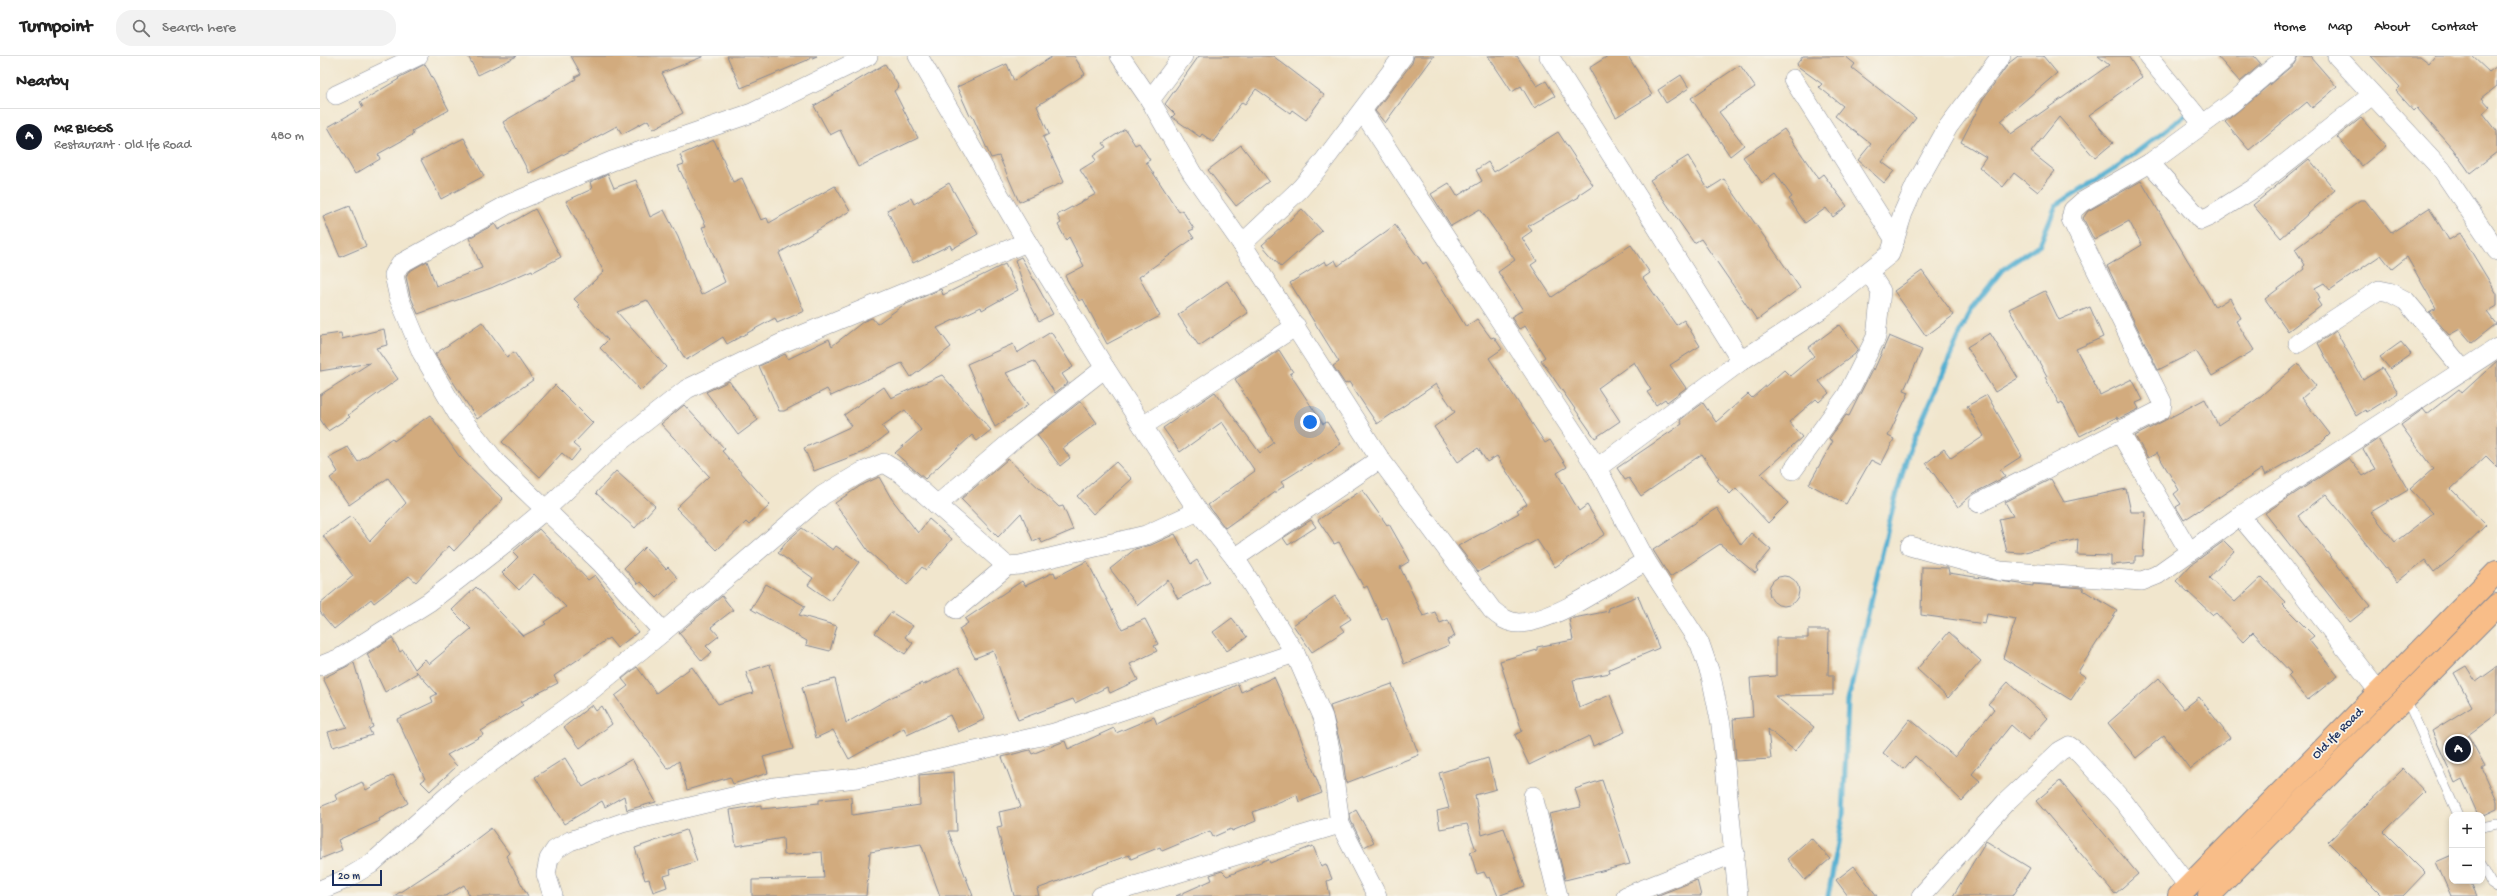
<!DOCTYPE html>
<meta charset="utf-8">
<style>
body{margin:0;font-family:"Gochi Hand",sans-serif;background:#f2f2f2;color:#222}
.controls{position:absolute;right:12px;bottom:12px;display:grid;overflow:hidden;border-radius:8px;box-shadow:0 2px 6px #0003}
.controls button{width:36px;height:36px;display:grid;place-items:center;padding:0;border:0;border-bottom:1px solid #e0e0e0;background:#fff;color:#222;font:20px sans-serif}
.scale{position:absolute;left:12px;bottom:10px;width:50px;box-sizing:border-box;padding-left:4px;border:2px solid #1b2f5e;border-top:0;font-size:11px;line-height:14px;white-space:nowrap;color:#1b2f5e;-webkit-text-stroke:3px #f7f3e8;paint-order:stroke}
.you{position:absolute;left:990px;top:366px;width:14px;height:14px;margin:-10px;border:3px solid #fff;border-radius:50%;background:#1a73e8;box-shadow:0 0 0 6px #1a73e833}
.badge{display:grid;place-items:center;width:26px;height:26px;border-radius:50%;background:#111827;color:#fff;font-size:13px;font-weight:700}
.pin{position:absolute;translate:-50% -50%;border:2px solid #fff;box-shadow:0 1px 4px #0006}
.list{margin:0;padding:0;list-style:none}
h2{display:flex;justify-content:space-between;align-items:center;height:52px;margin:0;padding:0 16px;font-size:17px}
h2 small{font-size:13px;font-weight:400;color:#767676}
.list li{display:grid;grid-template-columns:26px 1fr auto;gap:12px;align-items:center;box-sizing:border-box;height:56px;padding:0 16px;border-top:1px solid #e0e0e0}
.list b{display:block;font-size:15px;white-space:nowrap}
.list p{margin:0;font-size:13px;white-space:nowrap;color:#767676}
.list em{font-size:13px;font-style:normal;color:#767676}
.icon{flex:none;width:22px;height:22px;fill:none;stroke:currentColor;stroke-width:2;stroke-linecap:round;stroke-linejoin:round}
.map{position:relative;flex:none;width:2177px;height:840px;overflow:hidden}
header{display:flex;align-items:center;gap:24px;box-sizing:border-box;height:56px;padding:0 20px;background:#fff;border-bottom:1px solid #e0e0e0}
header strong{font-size:19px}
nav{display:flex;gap:22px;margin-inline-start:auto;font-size:14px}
.search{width:280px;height:36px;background:#f2f2f2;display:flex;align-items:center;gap:10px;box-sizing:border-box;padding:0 14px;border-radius:16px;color:#767676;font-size:15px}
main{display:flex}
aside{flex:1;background:#fff}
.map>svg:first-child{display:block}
</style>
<header>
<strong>Turnpoint</strong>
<div class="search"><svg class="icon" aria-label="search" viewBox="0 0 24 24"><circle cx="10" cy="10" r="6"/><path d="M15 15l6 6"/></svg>Search here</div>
<nav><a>Home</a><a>Map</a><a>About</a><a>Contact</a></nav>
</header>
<main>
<aside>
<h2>Nearby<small></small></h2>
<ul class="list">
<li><span class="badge">A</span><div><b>MR BIGGS</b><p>Restaurant · Old Ife Road</p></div><em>480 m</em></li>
</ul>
</aside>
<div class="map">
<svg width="2177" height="840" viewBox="0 0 2177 840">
<rect width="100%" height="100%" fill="#f7f3e8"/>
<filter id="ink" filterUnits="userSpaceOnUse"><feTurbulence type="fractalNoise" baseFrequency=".025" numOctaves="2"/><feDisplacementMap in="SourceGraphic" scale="8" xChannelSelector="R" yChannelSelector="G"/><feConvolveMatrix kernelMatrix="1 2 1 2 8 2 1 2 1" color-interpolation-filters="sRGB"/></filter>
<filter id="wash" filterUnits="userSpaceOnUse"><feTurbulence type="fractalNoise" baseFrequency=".012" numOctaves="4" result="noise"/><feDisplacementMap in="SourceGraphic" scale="16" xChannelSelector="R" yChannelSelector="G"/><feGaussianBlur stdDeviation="0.9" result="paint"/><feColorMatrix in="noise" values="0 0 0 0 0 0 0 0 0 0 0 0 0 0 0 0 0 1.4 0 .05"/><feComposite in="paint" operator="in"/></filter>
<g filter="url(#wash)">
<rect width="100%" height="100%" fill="#f1e6cd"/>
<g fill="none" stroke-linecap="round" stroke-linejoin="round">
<polyline stroke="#53afd1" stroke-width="5" points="1508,840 1523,761 1528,645 1572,455 1588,397 1650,255 1682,214 1720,188 1736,149 1801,108 1869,56"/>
</g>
<g id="blocks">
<g fill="#d2ab7e">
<polygon points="148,0 197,0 158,19"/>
<polygon points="251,0 382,0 382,1 342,17 363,57 333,73 328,64 302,78 297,70 209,117 183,66 256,23 255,21 261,18"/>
<polygon points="407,0 497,0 421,32"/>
<polygon points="733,0 754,0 765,18 717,50 729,78 723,81 744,126 699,146 679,100 671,102 652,59 650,60 637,31 687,8 694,25"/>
<polygon points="879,0 953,0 1004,39 986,64 972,54 970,57 936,33 925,48 922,46 893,86 882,78 880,81 852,61 855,58 845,48"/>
<polygon points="1094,0 1114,0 1065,67 1055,55 1092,7"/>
<polygon points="1168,0 1197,0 1217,30 1226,25 1235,40 1214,52 1201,30 1192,36"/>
<polygon points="1288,0 1308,0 1332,39 1296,61 1269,12"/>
<polygon points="1483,0 1525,0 1535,8 1532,12 1596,62 1562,106 1574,115 1564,127 1538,104 1551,88 1515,60 1523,50 1499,31 1502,28 1476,9"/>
<polygon points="1698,0 1723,0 1737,17 1681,65 1691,78 1789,9 1778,0 1808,0 1822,21 1769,59 1793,87 1775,102 1739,61 1711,96 1735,115 1718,136 1694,117 1683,131 1659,111 1666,101 1641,86 1663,43 1689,7"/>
<polygon points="1897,0 1934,0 1941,8 1920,26"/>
<polygon points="1978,0 1990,0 2017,31 1992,52 1987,46 1929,94 1905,66 1974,8"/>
<polygon points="2051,0 2100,0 2109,7 2115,0 2152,0 2169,16 2177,10 2177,30 2162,42 2170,51 2163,57 2177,75 2177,96 2150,117 2133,93 2097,52 2094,55 2076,35 2080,31"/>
<polygon points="105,8 129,54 92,75 94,78 58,98 60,103 35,118 8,71 43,51 40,46 79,23 78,22"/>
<polygon points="565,8 579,31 574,35 598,82 538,111 520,74 510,79 494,50"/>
<polygon points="1420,9 1435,31 1399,56 1424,89 1410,100 1371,42"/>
<polygon points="1361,19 1369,32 1346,47 1338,34"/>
<polygon points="2041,62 2066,90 2042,110 2017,81"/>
<polygon points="805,73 815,89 819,87 830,104 826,106 859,156 862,154 874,173 869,175 874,182 819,221 840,260 787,288 763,243 759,245 745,220 764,210 749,181 746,184 738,169 741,167 737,159 776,138 760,114 776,104 773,100 786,91 783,87"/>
<polygon points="1464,73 1498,122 1503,118 1527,150 1513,161 1506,152 1485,167 1469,143 1472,141 1455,117 1442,127 1423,101"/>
<polygon points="1238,76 1273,129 1258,139 1259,141 1208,170 1212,175 1202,182 1217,205 1211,209 1232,241 1311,189 1330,217 1323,222 1356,269 1364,264 1380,290 1350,309 1366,332 1347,346 1345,343 1336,349 1327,336 1331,334 1314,306 1278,332 1300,365 1275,382 1221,304 1225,301 1205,270 1199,273 1191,261 1203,254 1178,216 1195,204 1160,153 1131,170 1111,138 1129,127 1137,140 1162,125 1156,114 1168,106 1174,116"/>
<polygon points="144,82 164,120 121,143 101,104"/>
<polygon points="394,84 413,126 422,122 441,164 447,162 449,167 515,130 530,155 459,197 484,255 457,267 455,262 407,288 403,281 366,304 327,244 297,256 346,311 321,335 280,292 288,284 258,251 260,249 254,243 284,216 246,145 272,133 270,126 288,118 294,132 316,124 330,161 344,154 358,181 381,239 405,226 382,171 386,170 358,110 364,108 360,99"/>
<polygon points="921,89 949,125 916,150 888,114"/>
<polygon points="1368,100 1388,133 1404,123 1480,232 1437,264 1381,183 1374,187 1330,124"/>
<polygon points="1989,103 2015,134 1961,182 1933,149"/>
<polygon points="1821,125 1895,251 1910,242 1921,262 1916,265 1934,294 1892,320 1876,295 1838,314 1787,210 1822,189 1809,165 1774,184 1763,162 1768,155"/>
<polygon points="629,127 658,178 632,193 630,189 593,207 567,154 591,142 594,148"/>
<polygon points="2040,144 2045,144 2071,177 2109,152 2129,184 2140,177 2177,238 2177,250 2167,256 2176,268 2152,287 2140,273 2129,279 2109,256 2116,252 2087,201 2072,213 2061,199 2010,234 2004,227 1995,232 2000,242 1997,244 2001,250 1968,275 1945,243 1984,213 1983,211 1985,209 1975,193"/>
<polygon points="30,150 46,190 20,201 3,161"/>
<polygon points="215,153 241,201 213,216 212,214 171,232 98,258 90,239 86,221 88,216 107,205 116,230 162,212 149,182 175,168 178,174"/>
<polygon points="982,153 1002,175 961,211 942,189"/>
<polygon points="1075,169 1103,208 1106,206 1146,271 1157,263 1171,282 1174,281 1182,293 1169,302 1225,387 1230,384 1247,411 1237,417 1259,455 1267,449 1285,478 1235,511 1217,484 1158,516 1138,490 1199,457 1197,454 1207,448 1177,400 1167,406 1158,392 1138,406 1114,371 1135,356 1116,328 1057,368 1029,326 1025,328 1013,310 1019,306 970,227 1005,205 1007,209 1015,204 1018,210"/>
<polygon points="701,201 733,258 719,265 710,248 695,204"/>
<polygon points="685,208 698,234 662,254 661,251 617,272 631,291 591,321 582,307 511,340 507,333 464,355 459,355 439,310 465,298 468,303 509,283 512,290 544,265 552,262 557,268 582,250 621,233 623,239"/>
<polygon points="1602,215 1634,259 1606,280 1574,235"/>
<polygon points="907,225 928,257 879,290 858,259"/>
<polygon points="1725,235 1739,264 1770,251 1783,281 1756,293 1780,339 1812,323 1823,344 1816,347 1819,353 1798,363 1797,361 1760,380 1742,346 1739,348 1725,321 1727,320 1689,253"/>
<polygon points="162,266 187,301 194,296 213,324 157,363 115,298"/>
<polygon points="1519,269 1538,293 1535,298 1499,325 1509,337 1499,346 1496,343 1469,366 1482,381 1441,418 1468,447 1448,467 1416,432 1410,438 1397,424 1399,423 1382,398 1321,440 1309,422 1305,424 1297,412 1362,368 1360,364 1383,347 1396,366 1428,338 1432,342 1464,314 1470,320 1494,300 1488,292"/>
<polygon points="64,273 67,289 56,292 78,323 28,359 30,361 8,375 0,363 0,339 50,307 0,315 0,280 21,277 22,283"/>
<polygon points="2016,275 2043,324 2062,312 2078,337 2047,356 2045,354 2036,360 1998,287"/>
<polygon points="731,276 753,311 742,318 748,327 735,337 714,305 686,317 708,349 675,371 647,308 693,288 697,297"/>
<polygon points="1670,277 1698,322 1675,336 1647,291"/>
<polygon points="1569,280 1602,294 1584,334 1589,336 1568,380 1574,383 1561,409 1551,404 1526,448 1489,428 1513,385 1509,383 1526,359 1529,360 1553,312 1554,314"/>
<polygon points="2081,286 2091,298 2070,313 2060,301"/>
<polygon points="959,294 973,316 970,318 1003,368 1007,366 1021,388 961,426 964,430 905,472 888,449 935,415 902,366 860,396 843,372 895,336 940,397 954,387 915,323"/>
<polygon points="2177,305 2177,411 2166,400 2131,433 2166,469 2132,502 2114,516 2105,504 2077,526 2006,438 1978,460 2050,550 2030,566 1945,457 2029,402 2043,420 2055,413 2043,393 2058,383 2088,434 2051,456 2075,486 2113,457 2090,433 2113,413 2081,369 2103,353 2107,358 2139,333 2142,337"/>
<polygon points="1978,308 1996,330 1982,342 2010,378 2002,386 1945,419 1942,413 1864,464 1856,451 1861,448 1854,438 1859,434 1837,397 1828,402 1815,380 1885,343 1898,369 1936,344"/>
<polygon points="622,319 671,374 657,385 652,379 605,423 575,397 601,374 585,354 562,370 568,378 543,396 494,415 484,392 532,370 524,359 564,331 571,342"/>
<polygon points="409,325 438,364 418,379 386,336"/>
<polygon points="235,329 273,367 253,388 260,394 251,405 242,397 220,421 182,386"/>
<polygon points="1667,339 1702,400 1680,414 1685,421 1654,437 1638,451 1606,407 1624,393 1631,402 1664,380 1647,350"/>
<polygon points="761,345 777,367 743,392 750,402 740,410 717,379"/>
<polygon points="364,349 405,393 402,395 450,449 429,469 426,466 397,494 356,452 389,420 341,368"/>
<polygon points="110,359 139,400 183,443 134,495 129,490 96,526 89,520 54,547 51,543 14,573 0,556 0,547 33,520 3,480 31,460 50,485 86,447 68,422 29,449 10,422 18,416 9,401 28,391 38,406 72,382 74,385"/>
<polygon points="688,403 739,451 743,450 753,474 722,487 720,482 713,485 701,457 678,481 641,443"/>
<polygon points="796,406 812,423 773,458 757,440"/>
<polygon points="296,415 335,450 315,472 276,437"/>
<polygon points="559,421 571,442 598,477 609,463 632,483 606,514 602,511 587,529 549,496 515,447 540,430"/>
<polygon points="1731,423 1744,446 1806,433 1811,456 1826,456 1823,500 1815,500 1815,507 1791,509 1791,500 1757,499 1758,483 1701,497 1687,496 1679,463 1693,460 1685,446"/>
<polygon points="1042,434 1067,469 1069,468 1090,505 1080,511 1103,560 1115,556 1120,567 1128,564 1135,580 1127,584 1129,589 1084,608 1067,561 1062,564 1047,530 1044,532 1019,486 1014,488 998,464"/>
<polygon points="1397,452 1421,489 1431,477 1451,494 1436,512 1438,515 1435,517 1400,488 1350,521 1333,494"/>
<polygon points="991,464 996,471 968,489 963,482"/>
<polygon points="482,472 513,494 516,490 539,506 511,545 488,529 493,522 458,497 468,484"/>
<polygon points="219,473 268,524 275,519 318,576 297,592 289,582 234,620 238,627 201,646 203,649 161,675 163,679 127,699 137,710 110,735 101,726 105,723 77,663 113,646 111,641 117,638 96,615 97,617 65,636 47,598 72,582 80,596 83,594 95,613 105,603 109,608 151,573 132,554 156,531 203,580 226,568 224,566 246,551 214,518 199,534 182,517 198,501 193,496"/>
<polygon points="855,478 871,508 877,504 890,526 858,543 848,524 818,549 790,513 815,493 831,489"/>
<polygon points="1904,485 1914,495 1889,522 1915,546 1942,521 1966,546 1963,549 1994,580 1989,584 2018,620 1988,644 1968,620 1971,617 1933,576 1923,586 1896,557 1893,559 1856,525 1872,508"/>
<polygon points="325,491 346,513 348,511 358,522 337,542 321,526 318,528 304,512"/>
<polygon points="767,505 802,573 825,563 838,588 834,590 837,595 810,608 818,624 790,637 787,631 755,647 753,643 698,664 673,595 655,602 639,573 648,567 645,563 702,525 705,530 734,516 736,521"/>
<polygon points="1602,511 1628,512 1629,517 1713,530 1713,528 1763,532 1763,534 1797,555 1758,616 1766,621 1751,644 1683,602 1696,563 1667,558 1665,568 1601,559"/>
<circle cx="1464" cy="535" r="15"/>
<polygon points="446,528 485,550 479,559 517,570 510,595 486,589 487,585 431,553"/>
<polygon points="402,540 413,554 391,571 399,580 386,590 392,596 382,605 359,577"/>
<polygon points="1015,540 1031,563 1020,570 1024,575 992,596 973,569"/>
<polygon points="1318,540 1339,592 1289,613 1290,617 1253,624 1259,652 1290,639 1305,676 1273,690 1269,680 1209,709 1195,679 1202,675 1180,605 1217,594 1217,591 1253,584 1249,563 1289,555 1288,552"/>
<polygon points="571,556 593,570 585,581 593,587 585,598 555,577"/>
<polygon points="912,562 927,581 907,595 893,576"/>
<polygon points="1488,574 1509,574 1508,619 1513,619 1513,639 1455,640 1494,671 1475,695 1448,673 1451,703 1416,705 1413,663 1433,661 1430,622 1456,620 1456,582 1488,582"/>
<polygon points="1629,576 1661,605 1628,642 1597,613"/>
<polygon points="34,607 53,671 49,673 52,679 13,691 8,676 27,671 3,622"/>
<polygon points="450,608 473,693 443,701 448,717 413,728 410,721 367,734 359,705 348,713 295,640 308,630 302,623 317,611 336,637 372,611 398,648 433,637 426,616"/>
<polygon points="2146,610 2156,626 2177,611 2177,658 2148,679 2165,710 2162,712 2177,745 2177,753 2162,760 2158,759 2142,723 2135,727 2112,675 2152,650 2134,617"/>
<polygon points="639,611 665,663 638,676 630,659 587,679 584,672 529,703 513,674 496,682 482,631 515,623 526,667 570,642 602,627 603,629"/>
<polygon points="954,621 978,675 1002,737 979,746 977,739 933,756 936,765 912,775 911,773 893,781 890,775 842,795 840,791 811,803 809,799 717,833 719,840 694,840 677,771 682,770 679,756 701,751 682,701 710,694 712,698 745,685 748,693 794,672 796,677 834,661 837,668 918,628 921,636"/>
<polygon points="1839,622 1864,653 1879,641 1910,682 1870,713 1844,679 1816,702 1788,667"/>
<polygon points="1688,626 1728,662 1708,684 1691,669 1652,718 1660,725 1642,745 1595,700 1584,713 1563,697 1590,663 1635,701 1674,653 1668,648"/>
<polygon points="1072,628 1099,699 1026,727 1022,694 1010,650"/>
<polygon points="272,649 276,655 282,650 292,668 260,692 244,671"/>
<polygon points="245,702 263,731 312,703 336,746 307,754 304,740 285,751 282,745 244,768 215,721"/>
<polygon points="1168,702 1176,733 1155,739 1162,779 1184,772 1205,830 1178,840 1170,821 1167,822 1164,816 1157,818 1150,796 1156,794 1147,768 1120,773 1117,755 1129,752 1119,717"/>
<polygon points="2083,713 2105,736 2064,776 2105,817 2083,840 2062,840 2008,786"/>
<polygon points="634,716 637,775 628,775 653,840 620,840 601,788 550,796 546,840 432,840 432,824 504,822 502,796 464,799 463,782 416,790 410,754 441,749 441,753 499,747 499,744 531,741 532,759 600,749 599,719"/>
<polygon points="73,719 88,747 59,763 60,765 18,784 22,794 0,803 0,751 17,744 15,739 42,726 46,734"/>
<polygon points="1282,724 1310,808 1245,824 1229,758 1261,751 1255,733"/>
<polygon points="1740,725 1818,818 1795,838 1716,745"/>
<polygon points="1036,754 1054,786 1044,791 1031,765 1030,758"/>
<polygon points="171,772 189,797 186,800 208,840 150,840 144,829 126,840 74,840 126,806"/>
<polygon points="366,774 377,805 350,814 351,818 344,820 347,831 333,836 329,823 325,824 315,792"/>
<polygon points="1491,782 1510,803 1485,824 1467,803"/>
<polygon points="1666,785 1710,812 1693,840 1633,840"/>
<polygon points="993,790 1001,810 1006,808 1012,823 1007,825 1010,840 856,840 892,824 890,819 902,815 907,820 948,803 950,807"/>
<polygon points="2132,799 2132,825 2150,825 2157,840 2131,840 2116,806"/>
<polygon points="1534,810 1557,840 1528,840 1516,824"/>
<polygon points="1377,824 1381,840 1336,840"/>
</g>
</g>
</g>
<g filter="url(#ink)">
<use href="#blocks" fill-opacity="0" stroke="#868a96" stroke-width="1"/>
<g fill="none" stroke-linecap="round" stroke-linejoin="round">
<defs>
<g id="service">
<polyline points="2086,642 2138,759"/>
<polyline points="2162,771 2177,768"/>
<polyline points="2162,810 2171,827 2177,831"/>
</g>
<g id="minor">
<polyline points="598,0 707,186 785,312 878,455 915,502 975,597 1003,661 1011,698 1020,768 1057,840"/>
<path d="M800 0 830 44 872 117 922 188 1060 403 1172 554C1180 561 1188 567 1199 567 1236 566 1293 524 1326 505"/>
<polyline points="1229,0 1421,305"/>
<polyline points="1828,0 1882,67"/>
<polyline points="2017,0 2122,114 2177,195"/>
<polyline points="1473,23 1575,184"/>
<polyline points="16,39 98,0"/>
<polyline points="830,44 863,0"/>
<polyline points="1043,56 1277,412 1326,505 1380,588 1391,620 1401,669 1418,840"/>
<polyline points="1830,107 1912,47 1967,0"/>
<polyline points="922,188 980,133 1000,110 1083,0"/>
<polyline points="1978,287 2059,234 2069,236 2086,245 2144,315"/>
<polyline points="823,370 976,270"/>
<polyline points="1799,375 1869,495"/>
<polyline points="1277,412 1421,305 1501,253 1570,198 1583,157 1595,130 1628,71 1681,0"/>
<polyline points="1473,414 1527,339 1556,281 1561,235 1549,216"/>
<polyline points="1659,447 1841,354 1842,346 1751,163 1753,154 1762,146 1830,107 1881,164 1890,160 1933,133 2052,39"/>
<polyline points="617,449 693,384 785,312"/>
<polyline points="1920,460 1956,503 2059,636"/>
<polyline points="1590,490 1680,515 1822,525 1837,519 1920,460 2177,292"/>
<polyline points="915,502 1060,403"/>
<polyline points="636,553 687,510 700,509 826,479 878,455"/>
<polyline points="343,576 281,507 177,407 137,357 102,297 79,242 74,219 80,208 187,149 292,105 432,57 548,0"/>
<polyline points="0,610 20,602 109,546 185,487 226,453 288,395 367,333 460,288 707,186"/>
<polyline points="1213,740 1238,840"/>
<polyline points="0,834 24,824 51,808 141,728 269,636 343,576 503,439 542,416 564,407 582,418 687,510"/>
<polyline points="233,840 226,818 229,803 235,794 250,785 302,767 454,731 537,722 734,677 975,597"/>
<polyline points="781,840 1020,768"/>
<polyline points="1306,840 1415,797"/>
<polyline points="1601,840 1685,747 1740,695 1749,690 1759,697 1803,745 1868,830"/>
</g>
<g id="primary">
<polyline points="1859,840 2177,516"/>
<polyline points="1889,840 2177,549"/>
</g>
</defs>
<use href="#service" stroke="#868a96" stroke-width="10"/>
<use href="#minor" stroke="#868a96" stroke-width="20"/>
<use href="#primary" stroke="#868a96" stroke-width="24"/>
<use href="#service" stroke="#fff" stroke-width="9"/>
<use href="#minor" stroke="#fff" stroke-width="19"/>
<use href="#primary" stroke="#f8bd88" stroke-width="22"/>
</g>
</g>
<g text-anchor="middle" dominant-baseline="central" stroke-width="3.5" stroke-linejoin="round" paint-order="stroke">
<g font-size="13" fill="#1b2f5e" stroke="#f7f3e8">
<text transform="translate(2018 678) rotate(-45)">Old Ife Road</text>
</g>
</g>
</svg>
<div class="controls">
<button>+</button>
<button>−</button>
</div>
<div class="scale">20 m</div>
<div class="you"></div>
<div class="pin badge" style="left:2138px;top:693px">A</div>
</div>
</main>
